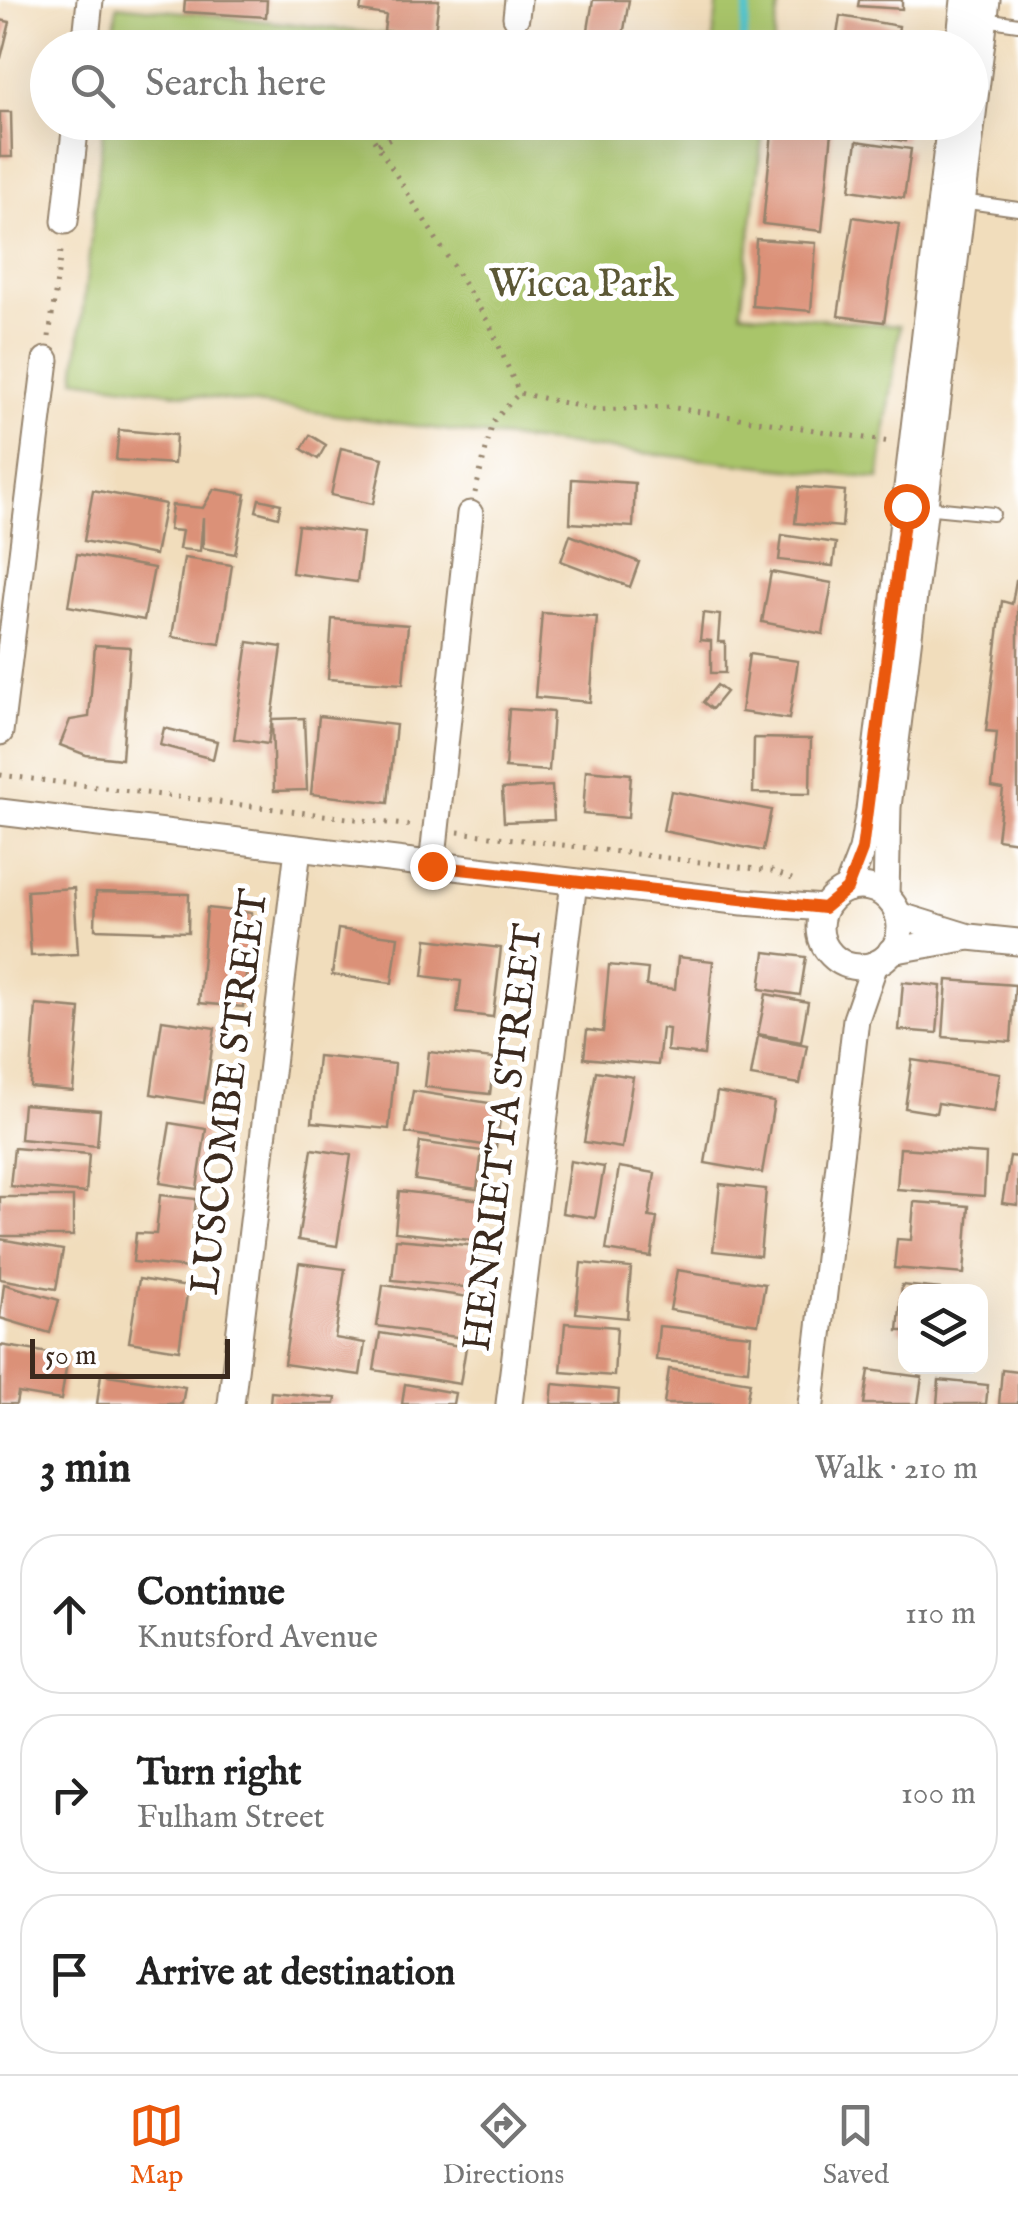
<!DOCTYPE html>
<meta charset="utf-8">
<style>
body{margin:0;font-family:"IM FELL English",serif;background:#f2f2f2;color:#222}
.controls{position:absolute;right:30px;bottom:30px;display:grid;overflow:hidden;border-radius:20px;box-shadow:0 10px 40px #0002}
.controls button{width:90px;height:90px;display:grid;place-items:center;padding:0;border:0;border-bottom:2px solid #e0e0e0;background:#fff;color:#222;font:50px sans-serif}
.scale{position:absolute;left:30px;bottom:25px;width:200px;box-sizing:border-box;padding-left:10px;border:5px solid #3b2a1e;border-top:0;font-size:28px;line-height:35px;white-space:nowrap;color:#3b2a1e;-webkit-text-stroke:8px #fff;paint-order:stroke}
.stop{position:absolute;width:30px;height:30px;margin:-22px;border:8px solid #ea580c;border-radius:50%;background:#fff}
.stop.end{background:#ea580c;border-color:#fff;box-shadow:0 2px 10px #0008}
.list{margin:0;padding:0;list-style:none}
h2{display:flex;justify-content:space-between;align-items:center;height:130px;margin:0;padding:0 40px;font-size:42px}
h2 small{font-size:32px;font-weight:400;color:#767676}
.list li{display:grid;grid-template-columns:65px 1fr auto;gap:30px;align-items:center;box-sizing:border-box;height:160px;margin:0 20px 20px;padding:0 20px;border:2px solid #e0e0e0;border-radius:40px}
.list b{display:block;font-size:38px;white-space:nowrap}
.list p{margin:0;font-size:32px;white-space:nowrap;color:#767676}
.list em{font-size:32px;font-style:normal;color:#767676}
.icon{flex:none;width:55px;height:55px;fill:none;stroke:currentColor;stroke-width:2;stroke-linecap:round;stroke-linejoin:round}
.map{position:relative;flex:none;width:1018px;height:1404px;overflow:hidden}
.search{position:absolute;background:#fff;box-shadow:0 10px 40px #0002;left:30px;right:30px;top:30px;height:110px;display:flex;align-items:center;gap:25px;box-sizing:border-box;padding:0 35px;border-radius:55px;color:#767676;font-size:38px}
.sheet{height:670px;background:#fff}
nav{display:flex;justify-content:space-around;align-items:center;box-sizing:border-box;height:140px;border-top:2px solid #e0e0e0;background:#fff;font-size:28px;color:#767676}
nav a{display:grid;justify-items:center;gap:5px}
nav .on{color:#ea580c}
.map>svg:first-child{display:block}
</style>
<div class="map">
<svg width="1018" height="1404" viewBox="0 0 1018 1404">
<rect width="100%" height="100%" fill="#fff"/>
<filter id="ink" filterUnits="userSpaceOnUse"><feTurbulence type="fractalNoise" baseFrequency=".01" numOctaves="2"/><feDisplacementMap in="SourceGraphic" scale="20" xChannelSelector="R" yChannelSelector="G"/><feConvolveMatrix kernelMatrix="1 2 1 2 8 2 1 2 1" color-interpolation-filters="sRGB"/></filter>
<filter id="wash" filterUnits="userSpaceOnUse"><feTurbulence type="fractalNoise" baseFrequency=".0048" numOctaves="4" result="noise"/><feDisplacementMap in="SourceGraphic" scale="40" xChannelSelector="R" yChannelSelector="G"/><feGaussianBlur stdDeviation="2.25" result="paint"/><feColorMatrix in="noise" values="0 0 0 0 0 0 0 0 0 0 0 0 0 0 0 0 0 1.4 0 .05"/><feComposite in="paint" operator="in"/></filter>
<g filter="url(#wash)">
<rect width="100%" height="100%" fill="#f1ddbc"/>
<g fill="#a9c56b" stroke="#727844" stroke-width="2.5">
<polygon points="718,0 780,0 773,47 712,47"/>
<polygon points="117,5 505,47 112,48"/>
<polygon points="104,123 764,123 741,312 900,326 879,479 489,436 75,379"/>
</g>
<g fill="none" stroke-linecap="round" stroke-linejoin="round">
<polyline stroke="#57c5cc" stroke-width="8" points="742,44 749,0"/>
</g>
<g id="blocks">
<g fill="#db9178">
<polygon points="185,0 267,0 266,17 184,12"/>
<polygon points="362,0 439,0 434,39 384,31 386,15 360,11"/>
<polygon points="593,0 629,0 621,48 585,48"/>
<polygon points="859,0 902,0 902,9 858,6"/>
<polygon points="840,16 899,26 896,48 835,48"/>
<polygon points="0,20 10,22 1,58 0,58"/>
<polygon points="0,112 11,112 12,157 0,157"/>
<polygon points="773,122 833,122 822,231 763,224"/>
<polygon points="864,122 907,122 905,141 862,135"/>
<polygon points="857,141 911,149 904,198 850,190"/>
<polygon points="853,217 899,224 884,322 838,316"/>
<polygon points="756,239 816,243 811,311 752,306"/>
<polygon points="119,430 176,435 174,464 116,460"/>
<polygon points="310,435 326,445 318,459 302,449"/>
<polygon points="341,448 383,458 373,504 331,495"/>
<polygon points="572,479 635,483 633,527 570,523"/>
<polygon points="799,487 845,491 842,527 795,523"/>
<polygon points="214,489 246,494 235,554 203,548 203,517 200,551 179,549 182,531 169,530 172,505 203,508"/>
<polygon points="93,490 165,504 155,555 84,541"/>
<polygon points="259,499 281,504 278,517 256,511"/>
<polygon points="298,525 363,533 357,582 292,573"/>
<polygon points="570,535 639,562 630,587 561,561"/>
<polygon points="782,535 836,543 833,566 779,560"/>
<polygon points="77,554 154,568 144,620 68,606"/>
<polygon points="184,558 232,565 220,644 172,637"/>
<polygon points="771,572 832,583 823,634 762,622"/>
<polygon points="1016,580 1018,580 1018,842 997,839 1003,789 992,787 997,732 986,731 1002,601 1012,604"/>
<polygon points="542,613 597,617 590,702 535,697"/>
<polygon points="703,613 720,615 718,642 725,642 725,673 711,673 711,641 700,640"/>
<polygon points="332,619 408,625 403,684 328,679"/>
<polygon points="248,642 282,647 272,719 304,718 307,790 274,791 272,719 268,744 234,739"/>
<polygon points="95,645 130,647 122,759 86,755 60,745 70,720 89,717"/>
<polygon points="749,654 798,661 789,719 741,712"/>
<polygon points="717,685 726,692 712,709 703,702"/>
<polygon points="509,709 553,712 549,771 505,768"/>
<polygon points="319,716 396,725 388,803 311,794"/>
<polygon points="164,728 217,741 213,759 160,745"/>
<polygon points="754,738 811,739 810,794 753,793"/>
<polygon points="586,770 631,774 628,818 583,814"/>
<polygon points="552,786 554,820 504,822 502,789"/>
<polygon points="671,791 771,810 763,851 663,831"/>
<polygon points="74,888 78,954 31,956 27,891"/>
<polygon points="96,892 189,894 188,932 95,929"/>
<polygon points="207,908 252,913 243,1007 199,1003"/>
<polygon points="338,929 398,937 392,983 332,975"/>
<polygon points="427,939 501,948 493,1017 457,1013 461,981 423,976"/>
<polygon points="765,952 806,957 800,995 760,989"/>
<polygon points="678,957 713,961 704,1055 667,1051 669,1029 662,1028 658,1065 584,1058 587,1030 603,1032 609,965 648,969 646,986 675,989"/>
<polygon points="947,980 1015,985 1011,1042 943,1037"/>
<polygon points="903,982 941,986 937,1033 899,1030"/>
<polygon points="766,994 808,1002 801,1042 758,1034"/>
<polygon points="36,1005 80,1009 73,1091 30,1087"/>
<polygon points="162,1020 215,1028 204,1103 151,1094"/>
<polygon points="758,1036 807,1045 800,1084 751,1076"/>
<polygon points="429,1052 494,1059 490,1094 425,1087"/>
<polygon points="318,1056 395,1064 389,1129 312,1122"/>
<polygon points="912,1060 1000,1073 994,1112 938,1103 936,1113 905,1108"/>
<polygon points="596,1071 633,1077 622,1148 584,1142"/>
<polygon points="413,1091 502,1105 496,1147 406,1133"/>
<polygon points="717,1092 774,1102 762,1173 705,1163"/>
<polygon points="23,1104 100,1110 97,1146 20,1139"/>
<polygon points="170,1123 206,1129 197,1189 160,1183"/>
<polygon points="420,1142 482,1151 477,1189 415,1180"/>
<polygon points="14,1148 89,1154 86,1193 10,1186"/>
<polygon points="900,1148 986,1154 984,1196 897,1189"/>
<polygon points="312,1149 351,1155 337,1246 298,1240"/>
<polygon points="1010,1156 1018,1157 1018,1205 1002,1203"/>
<polygon points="570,1161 604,1167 595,1218 562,1213"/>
<polygon points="619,1167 655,1173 649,1217 657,1218 651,1257 606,1250"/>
<polygon points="720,1184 766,1189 760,1256 713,1251"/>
<polygon points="399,1191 484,1200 480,1241 395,1232"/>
<polygon points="160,1195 196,1199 189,1268 133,1262 136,1233 156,1234"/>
<rect x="0" y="1197" width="73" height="39"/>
<polygon points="914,1202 969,1206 964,1274 894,1268 897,1239 911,1240"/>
<polygon points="0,1239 63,1250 56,1289 0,1279"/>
<polygon points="396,1239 478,1246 474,1288 392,1280"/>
<polygon points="299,1263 345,1269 335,1338 365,1343 360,1375 284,1364"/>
<polygon points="581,1263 631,1268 627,1318 576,1313"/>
<polygon points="677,1270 765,1284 758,1324 670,1310"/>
<polygon points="139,1279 188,1287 179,1350 129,1342"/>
<polygon points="4,1284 59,1300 50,1333 0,1318"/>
<polygon points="383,1285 469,1297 464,1338 377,1326"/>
<polygon points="902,1285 941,1289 906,1292 906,1331 898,1331"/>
<polygon points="565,1323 617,1327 614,1376 561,1372"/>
<polygon points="659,1326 751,1335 748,1370 656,1360"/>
<polygon points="380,1333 466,1347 460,1384 374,1370"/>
<polygon points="0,1345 68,1356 61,1400 18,1393 16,1404 0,1404"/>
<polygon points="669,1369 750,1382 746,1404 664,1404"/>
<polygon points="869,1370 922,1377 918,1404 864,1404"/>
<polygon points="1002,1370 1018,1372 1018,1404 999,1404"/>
<polygon points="101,1374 185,1387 182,1404 97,1404"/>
<polygon points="939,1380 988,1385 986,1404 937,1404"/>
<polygon points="405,1384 455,1393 453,1404 402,1404"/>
<polygon points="553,1384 619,1390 618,1404 551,1404"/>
<polygon points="271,1392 336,1398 335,1404 270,1404"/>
</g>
</g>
</g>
<g filter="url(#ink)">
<use href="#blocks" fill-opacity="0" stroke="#96846d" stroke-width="2.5"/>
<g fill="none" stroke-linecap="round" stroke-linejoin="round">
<defs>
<g id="service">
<polyline points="985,19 1018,24"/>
<polyline points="961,201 1018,209"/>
<polyline points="923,507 993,514"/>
</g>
<g id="minor">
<polyline points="516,17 518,0"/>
<polyline points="85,48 90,0"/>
<polyline points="959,48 964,0"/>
<polyline points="65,221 76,122"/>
<polyline points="0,732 46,360"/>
<polyline points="0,812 743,902 824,908"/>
<polyline points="432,866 470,514"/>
<circle cx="860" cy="927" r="40"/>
<polyline points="847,889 862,850 869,810 950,122"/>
<polyline points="886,896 888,807 987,0"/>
<polyline points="898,915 969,937 1018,942"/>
<polyline points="891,951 964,938"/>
<polyline points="231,1404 298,849"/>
<polyline points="509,1404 574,882"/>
<polyline points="811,1404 856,1019 875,964"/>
</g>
</defs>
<use href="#service" stroke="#96846d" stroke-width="16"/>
<use href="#minor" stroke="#96846d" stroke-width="29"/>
<g stroke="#96846d" stroke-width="5" stroke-dasharray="2.5 8" stroke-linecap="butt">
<polyline points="107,43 179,48"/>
<polyline points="498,48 503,36"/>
<polyline points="363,122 490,325 519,393 597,410 669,407 890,442"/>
<polyline points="378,144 424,122"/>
<polyline points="49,337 62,244"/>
<polyline points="475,493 493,422 519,393"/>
<polyline points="0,775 412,826"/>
<polyline points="458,832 772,871 792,879"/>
</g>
<use href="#service" stroke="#fff" stroke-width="12"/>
<use href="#minor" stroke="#fff" stroke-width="25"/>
</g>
</g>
<g fill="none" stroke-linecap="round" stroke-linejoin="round" filter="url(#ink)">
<polyline stroke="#ea580c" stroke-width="12" points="432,866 824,908 847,889 862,850 906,506"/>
</g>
<g text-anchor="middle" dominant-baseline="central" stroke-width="10" stroke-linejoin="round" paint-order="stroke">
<g font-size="40" fill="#5c5835" stroke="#fff">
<text x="581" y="285">Wicca Park</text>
</g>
<g font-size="40" fill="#3b2a1e" stroke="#fff">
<text transform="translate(231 1092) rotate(-83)">LUSCOMBE STREET</text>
<text transform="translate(504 1138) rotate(-83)">HENRIETTA STREET</text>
</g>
</g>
</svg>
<div class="controls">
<button><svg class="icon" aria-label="layers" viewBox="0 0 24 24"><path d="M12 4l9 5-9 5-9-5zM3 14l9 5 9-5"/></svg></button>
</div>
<div class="scale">50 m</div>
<div class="stop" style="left:906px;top:506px"></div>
<div class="stop end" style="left:432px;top:866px"></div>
<div class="search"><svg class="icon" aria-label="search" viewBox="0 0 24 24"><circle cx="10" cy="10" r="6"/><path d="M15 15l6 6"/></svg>Search here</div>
</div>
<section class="sheet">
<h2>3 min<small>Walk · 210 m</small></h2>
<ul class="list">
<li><svg class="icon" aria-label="ahead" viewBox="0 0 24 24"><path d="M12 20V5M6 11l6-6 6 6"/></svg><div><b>Continue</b><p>Knutsford Avenue</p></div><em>110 m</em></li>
<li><svg class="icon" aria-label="right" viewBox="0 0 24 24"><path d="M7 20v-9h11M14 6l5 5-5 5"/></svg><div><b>Turn right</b><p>Fulham Street</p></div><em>100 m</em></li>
<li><svg class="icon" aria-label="arrive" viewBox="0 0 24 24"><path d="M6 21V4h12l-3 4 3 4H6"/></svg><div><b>Arrive at destination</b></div></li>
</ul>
</section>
<nav>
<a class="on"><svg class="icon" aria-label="map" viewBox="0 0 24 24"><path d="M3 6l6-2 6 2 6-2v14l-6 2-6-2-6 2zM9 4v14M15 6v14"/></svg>Map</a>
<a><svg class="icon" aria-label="directions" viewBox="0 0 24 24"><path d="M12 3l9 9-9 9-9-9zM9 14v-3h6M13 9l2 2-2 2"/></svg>Directions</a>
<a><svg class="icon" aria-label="saved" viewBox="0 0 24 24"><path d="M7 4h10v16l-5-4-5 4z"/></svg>Saved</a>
</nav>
